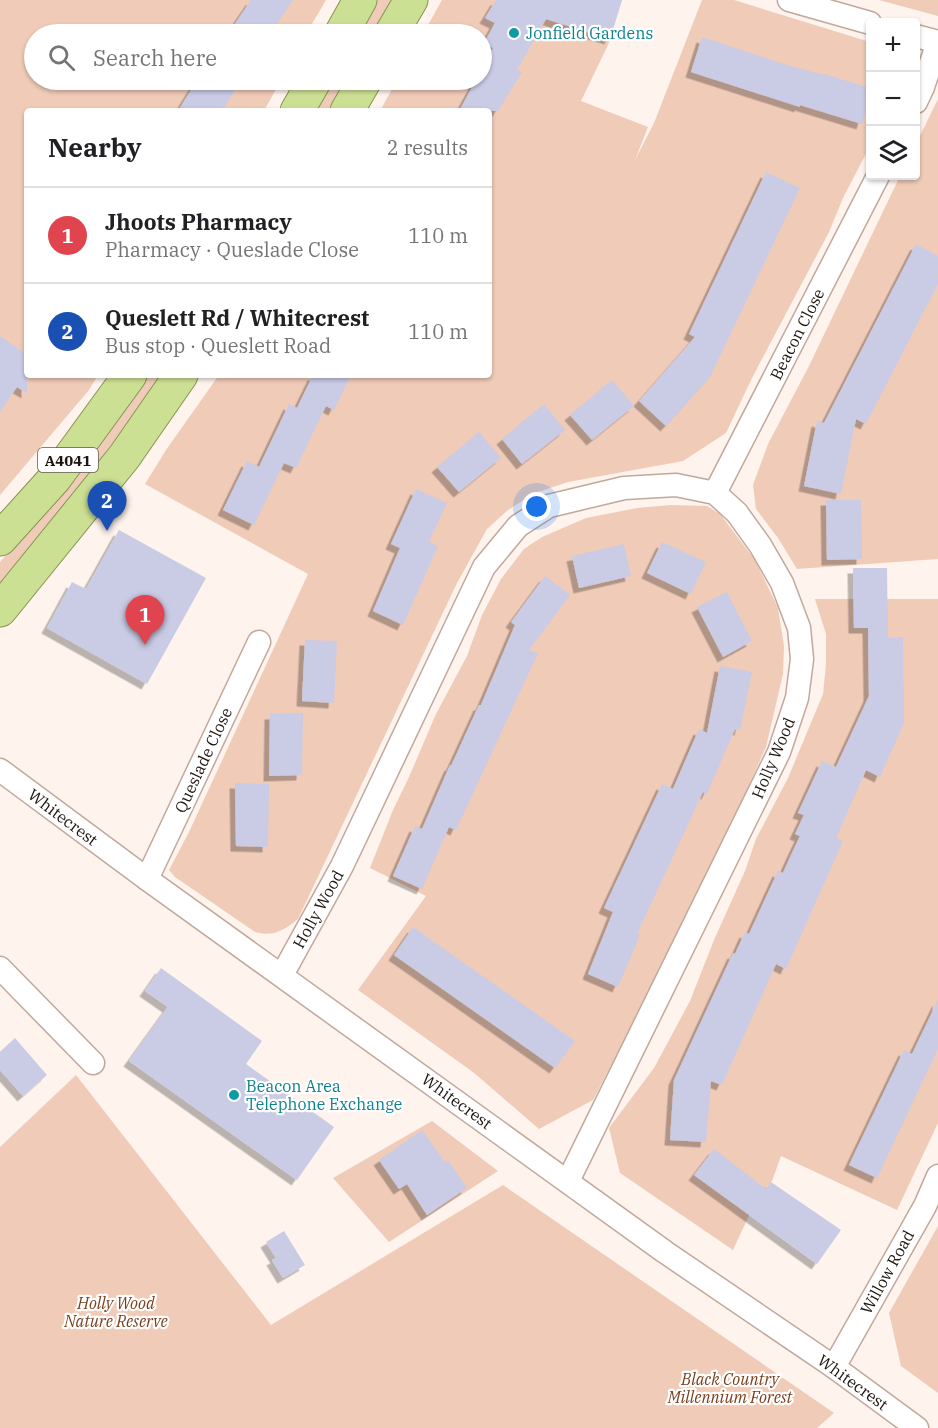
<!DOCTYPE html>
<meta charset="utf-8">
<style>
body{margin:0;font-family:"IBM Plex Serif",serif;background:#f2f2f2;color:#202124}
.controls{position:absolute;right:18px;top:18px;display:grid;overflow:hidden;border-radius:6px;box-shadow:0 2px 4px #0004}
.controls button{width:54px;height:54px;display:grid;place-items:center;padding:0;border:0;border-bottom:2px solid #e0e0e0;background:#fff;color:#202124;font:30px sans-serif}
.you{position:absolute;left:537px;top:507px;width:21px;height:21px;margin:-15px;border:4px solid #fff;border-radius:50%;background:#1a73e8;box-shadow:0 0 0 9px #1a73e833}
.badge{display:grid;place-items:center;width:39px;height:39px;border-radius:50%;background:#ae3d98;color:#fff;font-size:20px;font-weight:700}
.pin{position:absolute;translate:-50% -50px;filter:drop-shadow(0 2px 3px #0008)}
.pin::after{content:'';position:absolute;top:32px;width:21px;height:18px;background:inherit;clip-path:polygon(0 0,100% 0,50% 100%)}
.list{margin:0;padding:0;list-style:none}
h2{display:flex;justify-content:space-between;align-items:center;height:78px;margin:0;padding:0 24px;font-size:26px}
h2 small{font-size:20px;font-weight:400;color:#757577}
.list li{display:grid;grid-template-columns:39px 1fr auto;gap:18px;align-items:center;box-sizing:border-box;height:96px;padding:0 24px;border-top:2px solid #e0e0e0}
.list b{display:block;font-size:22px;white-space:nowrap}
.list p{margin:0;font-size:20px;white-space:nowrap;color:#757577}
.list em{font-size:20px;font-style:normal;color:#757577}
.icon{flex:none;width:33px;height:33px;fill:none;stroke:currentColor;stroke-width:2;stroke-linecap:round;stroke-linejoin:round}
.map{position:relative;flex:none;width:938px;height:1428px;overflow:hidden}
.search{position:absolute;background:#fff;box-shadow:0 2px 4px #0004;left:24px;top:24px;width:468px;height:66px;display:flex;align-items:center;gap:15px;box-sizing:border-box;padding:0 21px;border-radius:33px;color:#757577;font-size:22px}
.panel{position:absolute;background:#fff;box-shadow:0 2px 4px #0004;left:24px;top:108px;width:468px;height:270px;border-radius:6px}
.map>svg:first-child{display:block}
</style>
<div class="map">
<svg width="938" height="1428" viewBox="0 0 938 1428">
<defs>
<filter id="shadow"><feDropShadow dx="-5.5" dy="5.5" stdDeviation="0" flood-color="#0004"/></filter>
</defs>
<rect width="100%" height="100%" fill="#fef3ed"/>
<g fill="#f0cbb8">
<polygon points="0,0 326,0 306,34 34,34 34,80 281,80 264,111 27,111 27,375 98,375 89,390 0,495"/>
<polygon points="376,0 394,0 374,34 357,34"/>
<path d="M442 0H622L608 45 581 101 648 127 635 160 654 123 702 0H734L870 42V146L843 198 829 232 752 378 726 433 683 461 568 482 535 493 508 510 487 529 457 583 298 919C283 931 273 937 255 932L175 877 169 870 189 832 308 574 145 484 166 450 219 375H489V111H380L397 80H482V34H423Z"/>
<polygon points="879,0 938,0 938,16"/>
<polygon points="331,80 348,80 330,111 313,111"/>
<polygon points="938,99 938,559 797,569 778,538 756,509 753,485 768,444 809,366 900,176 916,176 916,144"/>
<path d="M148 375H163L61 513 0 587V562C54 504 102 440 148 375Z"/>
<polygon points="670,505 707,506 720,514 755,560 778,608 784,646 783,674 766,747 750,783 719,850 640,1010 593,1100 539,1129 473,1072 358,990 426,896 370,868 393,810 409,777 436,714 467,656 482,615 501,579 524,549 542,537 586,518 637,508"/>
<polygon points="815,599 938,599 938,1123 897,1210 781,1156 772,1181 752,1209 733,1250 620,1173 609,1128 654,1068 690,1001 714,940 745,871 756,839 788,778 823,694 826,664 826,634"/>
<polygon points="76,1075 271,1325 503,1185 834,1413 817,1428 0,1428 0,1147"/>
<polygon points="432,1121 498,1171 389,1242 333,1178"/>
<polygon points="938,1226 938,1393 901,1366 889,1313"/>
</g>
<g fill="#cacbe5" filter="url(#shadow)">
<polygon points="251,0 293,0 270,34 228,34"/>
<polygon points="496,0 622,0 610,39 546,19 517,70 522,72 498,111 459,111 476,80 482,80 482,70 493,48 484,43 495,23 485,18"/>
<polygon points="702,37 787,65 824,75 824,74 870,88 870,96 862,124 800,105 800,107 691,72"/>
<polygon points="197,80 241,80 222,111 178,111"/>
<polygon points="766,172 800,188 710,377 666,426 639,401 695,337 689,334"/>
<polygon points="916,244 938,256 938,284 866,424 856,419 841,494 804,486 817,421 824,423"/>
<polygon points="0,336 27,355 27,393 17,387 0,412"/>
<polygon points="313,375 351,375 334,410 326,406 296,468 284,463 254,525 223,510 247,461 259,467 289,404 297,408"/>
<polygon points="612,380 634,406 592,440 570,415"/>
<polygon points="544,404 565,430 522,464 502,439"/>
<polygon points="479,432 501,458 459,492 437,467"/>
<polygon points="416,489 447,503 429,542 438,546 403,625 373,611 400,548 391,544"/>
<polygon points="826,500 861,500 862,559 827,560"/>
<polygon points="119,530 206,578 147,684 47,628 72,582 86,589"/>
<polygon points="662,542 706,562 691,594 647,573"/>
<polygon points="624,544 631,576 579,588 572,556"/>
<polygon points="853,568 887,568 888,638 903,637 904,723 880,777 866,770 836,838 843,841 786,969 776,964 722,1085 711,1081 706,1142 670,1140 674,1080 733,953 735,954 745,932 749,934 778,871 783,873 791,855 800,836 795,834 804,815 798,813 822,761 836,767 869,696 868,628 854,628"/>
<polygon points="545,576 570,595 529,650 538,653 456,830 449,827 422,889 393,876 415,826 422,829 450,765 451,766 479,705 481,705 515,625 511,622"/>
<polygon points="727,592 752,641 723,657 697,607"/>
<polygon points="305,640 337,641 334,703 302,701"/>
<polygon points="720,666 752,672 740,730 735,729 707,794 703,792 637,934 640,935 618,987 588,974 613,912 604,908 662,784 673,789 699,729 707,733"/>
<polygon points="303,713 302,775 269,776 270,714"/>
<polygon points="235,783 269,784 268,847 236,846"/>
<polygon points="413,927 575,1041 555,1068 394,955"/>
<polygon points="161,968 262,1041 246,1064 334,1127 297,1180 129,1061 168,1007 145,991"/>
<polygon points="938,1000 938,1049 877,1178 849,1165 904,1050 912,1054"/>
<polygon points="15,1038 47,1075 23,1096 0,1070 0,1052"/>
<polygon points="422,1130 445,1162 448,1160 467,1188 427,1215 407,1184 399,1189 379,1160"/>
<polygon points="714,1149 766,1189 771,1182 841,1230 817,1264 694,1175"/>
<polygon points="284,1231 305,1265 283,1278 272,1260 276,1258 266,1242"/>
</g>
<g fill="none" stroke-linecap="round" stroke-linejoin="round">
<defs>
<g id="minor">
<polyline points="789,0 870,23"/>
<polyline points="916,36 938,42"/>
<polyline points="916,102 923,87 938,42"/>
<polyline points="715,493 878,176"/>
<polyline points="0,770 147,879 665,1252 834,1367 917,1428"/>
<polyline points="147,879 259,642"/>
<polyline points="0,968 93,1063"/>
<polyline points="282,975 342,866 484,567 518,526 549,506 624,488 676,485 715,493 737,513 760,545 782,583 799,628 802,659 797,698 779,752 568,1181"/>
<polyline points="834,1367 925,1206 938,1176"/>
</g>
<g id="trunk">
<polyline points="341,34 360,0"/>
<polyline points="391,34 411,0"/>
<polyline points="297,111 315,80"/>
<polyline points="347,111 365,80"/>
<polyline points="0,539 55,478 130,375"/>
<polyline points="0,610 124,457 181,375"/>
</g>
</defs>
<use href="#minor" stroke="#c2a89b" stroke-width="25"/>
<use href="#trunk" stroke="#869454" stroke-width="35"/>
<use href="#minor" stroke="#fff" stroke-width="22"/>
<use href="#trunk" stroke="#cce094" stroke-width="33"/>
</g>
<g fill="#0f9aa8" stroke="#fff" stroke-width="2">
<circle cx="514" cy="33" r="6"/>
<circle cx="234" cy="1095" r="6"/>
</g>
<g text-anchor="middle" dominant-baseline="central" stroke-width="4.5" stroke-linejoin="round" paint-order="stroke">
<rect fill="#fff" stroke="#615a57" stroke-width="1.5" x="38" y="448" width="60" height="24" rx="4.5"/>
<g font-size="15" font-weight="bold" fill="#1d140f">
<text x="68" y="460">A4041</text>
</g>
<g font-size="16" fill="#0d838f" stroke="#fff" text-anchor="start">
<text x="526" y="33">Jonfield Gardens</text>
<text x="246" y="1086">Beacon Area<tspan x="246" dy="18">Telephone Exchange</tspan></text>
</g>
<g font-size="16" fill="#1d140f" stroke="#fff">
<text transform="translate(797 334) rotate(-63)">Beacon Close</text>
<text transform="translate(773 758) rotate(-67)">Holly Wood</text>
<text transform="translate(203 760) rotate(-65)">Queslade Close</text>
<text transform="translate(63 817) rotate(37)">Whitecrest</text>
<text transform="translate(318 909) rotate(-61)">Holly Wood</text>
<text transform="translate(457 1101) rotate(36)">Whitecrest</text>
<text transform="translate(887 1272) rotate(-61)">Willow Road</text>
<text transform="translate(853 1382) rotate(36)">Whitecrest</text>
</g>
<g font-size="16" font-style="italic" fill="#773f1d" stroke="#fff">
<text x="116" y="1303">Holly Wood<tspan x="116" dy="18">Nature Reserve</tspan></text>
<text x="730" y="1379">Black Country<tspan x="730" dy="18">Millennium Forest</tspan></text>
</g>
</g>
</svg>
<div class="controls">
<button>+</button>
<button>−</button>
<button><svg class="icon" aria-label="layers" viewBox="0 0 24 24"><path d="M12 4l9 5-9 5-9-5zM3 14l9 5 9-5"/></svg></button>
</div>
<div class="you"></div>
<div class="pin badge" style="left:145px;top:645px;background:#e0444e">1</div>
<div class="pin badge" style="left:107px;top:531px;background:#1a4fb4">2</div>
<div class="search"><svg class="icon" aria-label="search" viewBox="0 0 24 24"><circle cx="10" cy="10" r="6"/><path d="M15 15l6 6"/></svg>Search here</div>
<section class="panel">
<h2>Nearby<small>2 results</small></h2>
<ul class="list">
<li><span class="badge" style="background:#e0444e">1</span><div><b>Jhoots Pharmacy</b><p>Pharmacy · Queslade Close</p></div><em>110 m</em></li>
<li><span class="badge" style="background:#1a4fb4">2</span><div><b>Queslett Rd / Whitecrest</b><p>Bus stop · Queslett Road</p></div><em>110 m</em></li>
</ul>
</section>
</div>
